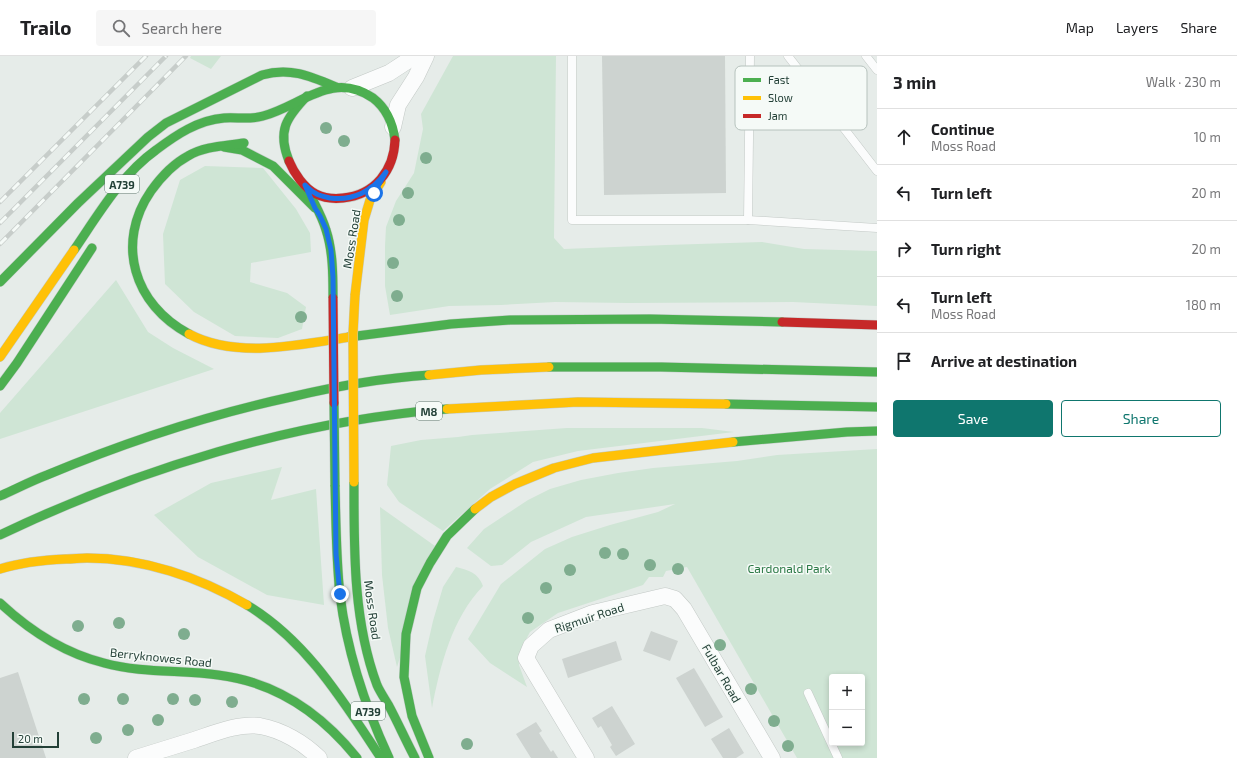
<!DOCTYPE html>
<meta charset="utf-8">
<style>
body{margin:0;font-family:"Exo 2",sans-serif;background:#f6f6f6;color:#202124}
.controls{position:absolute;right:12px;bottom:12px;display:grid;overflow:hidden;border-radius:4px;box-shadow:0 2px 6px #0003}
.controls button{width:36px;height:36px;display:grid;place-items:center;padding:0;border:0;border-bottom:1px solid #e0e0e0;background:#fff;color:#202124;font:20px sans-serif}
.scale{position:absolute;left:12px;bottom:10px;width:47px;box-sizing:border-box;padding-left:4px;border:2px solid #234037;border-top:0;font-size:11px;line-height:14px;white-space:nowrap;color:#234037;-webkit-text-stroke:3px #f5faf7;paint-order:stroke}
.stop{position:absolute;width:12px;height:12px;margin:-9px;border:3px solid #1a73e8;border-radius:50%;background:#fff}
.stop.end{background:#1a73e8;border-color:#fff;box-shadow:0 1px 4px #0008}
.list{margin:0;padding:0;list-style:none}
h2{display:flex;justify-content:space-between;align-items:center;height:52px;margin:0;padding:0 16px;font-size:17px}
h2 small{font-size:13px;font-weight:400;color:#757577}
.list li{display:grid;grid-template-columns:26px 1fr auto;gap:12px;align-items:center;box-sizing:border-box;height:56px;padding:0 16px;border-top:1px solid #e0e0e0}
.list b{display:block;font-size:15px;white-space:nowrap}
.list p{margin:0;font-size:13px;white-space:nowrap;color:#757577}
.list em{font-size:13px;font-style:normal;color:#757577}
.actions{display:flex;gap:8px;padding:12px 16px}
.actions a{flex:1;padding:9px 0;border:1px solid #0f766e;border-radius:4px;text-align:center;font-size:14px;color:#0f766e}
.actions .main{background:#0f766e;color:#fff}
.icon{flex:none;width:22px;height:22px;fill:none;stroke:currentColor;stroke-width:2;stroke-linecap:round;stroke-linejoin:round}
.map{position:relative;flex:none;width:877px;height:702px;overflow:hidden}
header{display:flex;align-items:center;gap:24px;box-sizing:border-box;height:56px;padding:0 20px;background:#fff;border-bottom:1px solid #e0e0e0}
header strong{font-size:19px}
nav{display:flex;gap:22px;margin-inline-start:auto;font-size:14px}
.search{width:280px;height:36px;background:#f6f6f6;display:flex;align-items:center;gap:10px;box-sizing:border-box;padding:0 14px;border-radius:4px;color:#757577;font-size:15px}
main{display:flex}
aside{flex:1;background:#fff}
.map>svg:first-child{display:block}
</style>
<header>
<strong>Trailo</strong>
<div class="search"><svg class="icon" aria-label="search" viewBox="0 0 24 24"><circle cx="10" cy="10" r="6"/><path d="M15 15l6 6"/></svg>Search here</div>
<nav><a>Map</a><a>Layers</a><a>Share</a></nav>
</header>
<main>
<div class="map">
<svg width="877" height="702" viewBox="0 0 877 702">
<rect width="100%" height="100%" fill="#e6ece9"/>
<g fill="#cfe5d5" fill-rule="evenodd">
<polygon points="191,0 221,0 211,13 190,2"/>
<polygon points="453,0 556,0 554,182 564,193 666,189 762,186 804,193 877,195 877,250 793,246 628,247 555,246 501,249 449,250 390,259 385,230 385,190 386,171 396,145 414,117 423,73 421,58"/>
<polygon points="205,110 263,112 296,153 310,177 311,196 251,207 250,226 287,237 306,251 302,273 278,282 235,280 194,256 165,228 163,178 180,124"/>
<polygon points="116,224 148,276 173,292 214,313 0,383 0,357"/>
<polygon points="567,372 702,372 734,376 578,395 533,406 490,433 443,475 399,446 387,429 391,390 421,384 458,381 472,379"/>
<path d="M877 393V702H797L687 511 666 515 663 521H649L643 529 558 557 530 576 521 593 519 609 527 631 490 607 468 583 501 528 545 493 572 481 610 469 658 456 675 448 586 461 531 486 502 509 491 510 467 492 484 473 528 444 550 433 581 424 618 417 653 412 737 405 777 399ZM832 621H862V687H832Z"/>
<polygon points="282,411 271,444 316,433 324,549 267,539 198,501 154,459 211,427"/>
<polygon points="380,451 435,490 397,611 388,572 382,519"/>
<path d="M456 511C469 514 478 517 483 530 452 562 440 610 432 652L425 600 433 565 443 531Z"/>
</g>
<g fill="#cdd3d0">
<polygon points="602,0 725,0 726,137 604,139"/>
<polygon points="651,575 678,585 670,605 643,595"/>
<polygon points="616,585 622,604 568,622 562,603"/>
<polygon points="694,612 723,661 705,671 676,622"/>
<polygon points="18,616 46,702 0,702 0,622"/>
<polygon points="612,650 635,688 616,700 610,691 612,689 601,670 598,672 592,662"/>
<polygon points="536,666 542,675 539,677 551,696 553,694 558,702 531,702 516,678"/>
<polygon points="729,672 744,697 736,702 723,702 711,683"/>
</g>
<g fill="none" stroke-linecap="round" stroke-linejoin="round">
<defs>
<g id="lane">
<polyline points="572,0 572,164 748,164 750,0"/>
<polyline points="788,0 877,115"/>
<polyline points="866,0 877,14"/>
<polyline points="748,164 877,172"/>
<polyline points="808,637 838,702"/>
</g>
<g id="street">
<polyline points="352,32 389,17 415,0"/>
<polyline points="393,71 398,49 416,21 426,0"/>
<path d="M136 702C155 696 175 690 194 684 215 677 239 667 260 670 282 674 304 687 319 702"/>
<polyline points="586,702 526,602 531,590 549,574 593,557 665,540 675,543 684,553 772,702"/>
</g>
<g id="fast">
<polyline points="224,91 242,94 273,110 315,152"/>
<path d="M289 105C277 75 286 62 307 40"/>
<path d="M308 134C314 147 322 160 326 174 333 195 333 220 333 242"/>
<path d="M74 194C98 159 121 119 156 94 176 79 198 64 224 62 237 61 250 64 263 60 301 50 332 14 373 42 386 52 393 68 395 84"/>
<path d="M0 226 78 147 148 81 166 67 262 19C290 11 310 20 336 31"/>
<path d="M189 278C134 249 115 187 151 135 161 121 173 108 188 100 205 90 225 90 244 87"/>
<polyline points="349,281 451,268 510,264 650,263 782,266"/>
<polyline points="549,311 661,311 877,316"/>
<polyline points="0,330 17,307 92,192"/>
<polyline points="726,348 877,351"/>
<polyline points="733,386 847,376 877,375"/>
<path d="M354 426C354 493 353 565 377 629 380 636 385 643 389 650 398 667 406 685 415 702"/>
<path d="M335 429C336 466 336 502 340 539 347 596 365 650 389 702"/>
<path d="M0 440C16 433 31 425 47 419 126 386 208 359 291 341 337 330 383 322 429 319"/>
<path d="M0 479C138 413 294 365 447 353"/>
<path d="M0 547C30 575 63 597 104 607 141 617 180 614 218 619 276 626 321 657 357 702"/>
<path d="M247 549C307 585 343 645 381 702"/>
<polyline points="429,702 412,660 404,621 406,578 417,532 430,507 447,480 475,453"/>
</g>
<g id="slow">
<polyline points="355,239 364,164 370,144 381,126"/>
<path d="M189 278C236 303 299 289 349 281"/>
<polyline points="0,301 74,194"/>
<polyline points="429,319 481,314 549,311"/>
<polyline points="447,353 578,346 726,348"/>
<polyline points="475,453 491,441 515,428 554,412 593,402 733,386"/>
<path d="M0 513C22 506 44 504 66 503 73 503 80 502 87 502 143 502 199 521 247 549"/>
</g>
<g id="jam">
<path d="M289 105C294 117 304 132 316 138 324 142 334 143 343 142 375 139 394 114 395 84"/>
<polyline points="782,266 877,269"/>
</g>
</defs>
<use href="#lane" stroke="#c3c9c6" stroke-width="9"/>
<use href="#street" stroke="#c3c9c6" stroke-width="17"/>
<use href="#fast" stroke="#c2cac7" stroke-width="10"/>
<use href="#slow" stroke="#c2cac7" stroke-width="10"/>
<use href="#jam" stroke="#c2cac7" stroke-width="10"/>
<use href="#lane" stroke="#fbfcfc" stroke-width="8"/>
<use href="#street" stroke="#fbfcfc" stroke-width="16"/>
<use href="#fast" stroke="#4caf50" stroke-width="9"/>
<use href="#slow" stroke="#ffc107" stroke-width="9"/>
<use href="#jam" stroke="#c62828" stroke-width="9"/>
<defs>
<g id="rail">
<polyline points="0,146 146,0"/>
<polyline points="0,167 166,0"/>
<polyline points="0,188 186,0"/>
</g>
</defs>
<use href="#rail" stroke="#c7cdca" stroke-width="4.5"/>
<use href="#rail" stroke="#f5faf7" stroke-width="3" stroke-dasharray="9" stroke-linecap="butt"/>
<defs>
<polyline id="fast-bridge" points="334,347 335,429"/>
<polyline id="slow-bridge" points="354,426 353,278 355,239"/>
<polyline id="jam-bridge" points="333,242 334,347"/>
</defs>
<use href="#fast-bridge" stroke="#c2cac7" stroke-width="10" stroke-linecap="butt"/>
<use href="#slow-bridge" stroke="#c2cac7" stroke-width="10" stroke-linecap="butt"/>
<use href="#jam-bridge" stroke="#c2cac7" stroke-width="10" stroke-linecap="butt"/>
<use href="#fast-bridge" stroke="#4caf50" stroke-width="9"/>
<use href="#slow-bridge" stroke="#ffc107" stroke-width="9"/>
<use href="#jam-bridge" stroke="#c62828" stroke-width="9"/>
</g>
<g fill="#7fad8f">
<circle cx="326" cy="72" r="6"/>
<circle cx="344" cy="85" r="6"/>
<circle cx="426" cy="102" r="6"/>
<circle cx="408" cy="137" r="6"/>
<circle cx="399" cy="164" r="6"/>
<circle cx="393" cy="207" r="6"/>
<circle cx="397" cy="240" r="6"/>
<circle cx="301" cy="261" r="6"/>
<circle cx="605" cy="497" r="6"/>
<circle cx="623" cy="498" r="6"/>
<circle cx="650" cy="509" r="6"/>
<circle cx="678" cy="513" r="6"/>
<circle cx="570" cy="514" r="6"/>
<circle cx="546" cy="532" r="6"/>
<circle cx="528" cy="562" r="6"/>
<circle cx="119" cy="567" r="6"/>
<circle cx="78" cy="570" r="6"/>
<circle cx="184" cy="578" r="6"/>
<circle cx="720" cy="589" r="6"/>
<circle cx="751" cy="633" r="6"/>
<circle cx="84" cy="643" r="6"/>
<circle cx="123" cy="643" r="6"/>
<circle cx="173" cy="643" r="6"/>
<circle cx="195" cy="644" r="6"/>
<circle cx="232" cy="646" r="6"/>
<circle cx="158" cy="664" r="6"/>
<circle cx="774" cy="665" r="6"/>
<circle cx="128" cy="674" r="6"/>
<circle cx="96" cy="682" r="6"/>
<circle cx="467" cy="688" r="6"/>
<circle cx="788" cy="690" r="6"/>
</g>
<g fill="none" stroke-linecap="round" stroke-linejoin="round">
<path stroke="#1a73e8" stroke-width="5" d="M340 538 336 498 333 221 331 194 326 173 320 160 315 152 305 129C308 132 311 135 315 137 319 140 325 141 330 142 353 145 373 135 386 116L374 137"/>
</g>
<g text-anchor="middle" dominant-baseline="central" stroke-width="3" stroke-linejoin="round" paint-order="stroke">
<g fill="#f5faf7" stroke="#627871" stroke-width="1">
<rect x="105" y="119" width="34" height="18" rx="3"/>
<rect x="416" y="346" width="26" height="18" rx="3"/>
<rect x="351" y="646" width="34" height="18" rx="3"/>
</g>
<g font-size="11" font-weight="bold" fill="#234037">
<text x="122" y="128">A739</text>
<text x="429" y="355">M8</text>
<text x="368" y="655">A739</text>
</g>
<g font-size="12" fill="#234037" stroke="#f5faf7">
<text transform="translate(351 183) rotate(-81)">Moss Road</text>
<text transform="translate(373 554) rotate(82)">Moss Road</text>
<text transform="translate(589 561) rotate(-18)">Rigmuir Road</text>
<text transform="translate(161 601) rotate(6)">Berryknowes Road</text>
<text transform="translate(722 617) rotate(60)">Fulbar Road</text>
</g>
<g font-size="12" fill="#2b7945" stroke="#f5faf7">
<text x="789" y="512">Cardonald Park</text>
</g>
</g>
<rect x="735" y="10" width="132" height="64" rx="6" fill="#f5faf7" stroke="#b6c2bd" stroke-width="1"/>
<rect x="743" y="22" width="18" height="4" fill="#4caf50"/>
<rect x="743" y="40" width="18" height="4" fill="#ffc107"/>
<rect x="743" y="58" width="18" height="4" fill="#c62828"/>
<g font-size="11" fill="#234037">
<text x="768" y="28">Fast</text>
<text x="768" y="46">Slow</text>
<text x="768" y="64">Jam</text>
</g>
</svg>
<div class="controls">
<button>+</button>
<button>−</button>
</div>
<div class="scale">20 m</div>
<div class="stop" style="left:374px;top:137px"></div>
<div class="stop end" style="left:340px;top:538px"></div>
</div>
<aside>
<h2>3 min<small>Walk · 230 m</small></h2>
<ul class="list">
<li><svg class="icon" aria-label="ahead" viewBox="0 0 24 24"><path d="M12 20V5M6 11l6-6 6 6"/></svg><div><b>Continue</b><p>Moss Road</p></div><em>10 m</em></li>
<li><svg class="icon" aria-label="left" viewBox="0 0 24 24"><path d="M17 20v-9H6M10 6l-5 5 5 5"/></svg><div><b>Turn left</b></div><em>20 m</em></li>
<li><svg class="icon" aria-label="right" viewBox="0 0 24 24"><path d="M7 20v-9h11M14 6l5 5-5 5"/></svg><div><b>Turn right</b></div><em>20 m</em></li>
<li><svg class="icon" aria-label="left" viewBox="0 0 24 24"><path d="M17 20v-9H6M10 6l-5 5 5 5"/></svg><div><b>Turn left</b><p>Moss Road</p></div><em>180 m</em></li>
<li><svg class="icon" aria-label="arrive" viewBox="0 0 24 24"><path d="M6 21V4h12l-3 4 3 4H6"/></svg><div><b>Arrive at destination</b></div></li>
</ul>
<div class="actions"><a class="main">Save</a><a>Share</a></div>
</aside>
</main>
